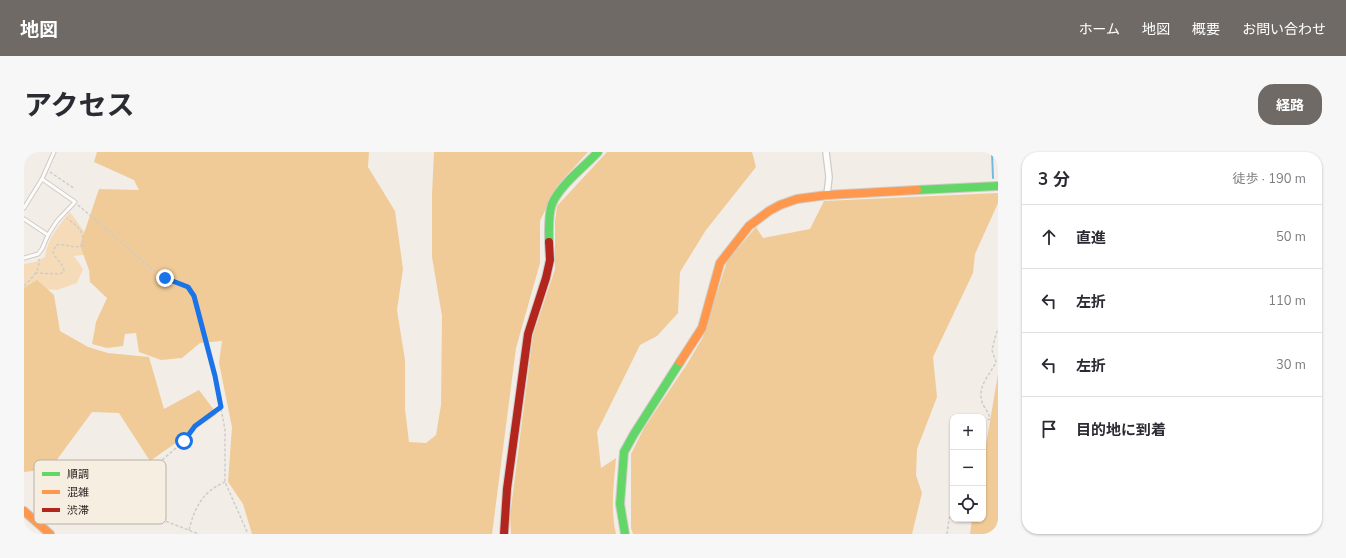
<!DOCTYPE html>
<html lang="ja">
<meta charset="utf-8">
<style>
body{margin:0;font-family:"Nunito Sans","Noto Sans JP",sans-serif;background:#f7f7f7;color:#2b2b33}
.controls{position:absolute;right:12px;bottom:12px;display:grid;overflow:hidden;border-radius:8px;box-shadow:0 1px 3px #0004}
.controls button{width:36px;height:36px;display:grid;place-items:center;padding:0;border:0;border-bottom:1px solid #e1e1e2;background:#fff;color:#2b2b33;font:20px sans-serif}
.stop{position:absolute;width:12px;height:12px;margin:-9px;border:3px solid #1a73e8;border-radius:50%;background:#fff}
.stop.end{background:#1a73e8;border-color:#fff;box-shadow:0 1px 4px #0008}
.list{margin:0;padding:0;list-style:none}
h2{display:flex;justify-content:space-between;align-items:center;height:52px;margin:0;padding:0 16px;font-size:17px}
h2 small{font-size:13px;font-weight:400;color:#7c7c81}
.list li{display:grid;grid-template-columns:26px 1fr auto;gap:12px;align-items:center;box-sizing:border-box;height:64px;padding:0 16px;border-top:1px solid #e1e1e2}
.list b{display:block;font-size:15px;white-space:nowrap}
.list em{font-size:13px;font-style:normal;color:#7c7c81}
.icon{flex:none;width:22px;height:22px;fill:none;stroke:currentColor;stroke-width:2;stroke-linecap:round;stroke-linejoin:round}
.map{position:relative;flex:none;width:974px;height:382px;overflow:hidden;border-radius:16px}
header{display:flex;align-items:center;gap:24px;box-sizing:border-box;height:56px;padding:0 20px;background:#6f6a66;color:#fff}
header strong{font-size:19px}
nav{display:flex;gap:22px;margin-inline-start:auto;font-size:14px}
.intro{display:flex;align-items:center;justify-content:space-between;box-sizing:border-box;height:96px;padding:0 24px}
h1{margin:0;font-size:28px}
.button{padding:10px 18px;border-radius:16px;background:#6f6a66;color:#fff;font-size:14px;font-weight:700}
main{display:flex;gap:24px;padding:0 24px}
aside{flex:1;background:#fff;border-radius:16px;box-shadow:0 1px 3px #0004}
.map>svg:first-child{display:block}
</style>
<header>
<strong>地図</strong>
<nav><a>ホーム</a><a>地図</a><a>概要</a><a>お問い合わせ</a></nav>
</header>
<div class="intro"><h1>アクセス</h1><a class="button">経路</a></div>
<main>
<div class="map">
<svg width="974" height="382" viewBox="0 0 974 382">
<rect width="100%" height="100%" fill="#f2ede7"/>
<path fill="#f6dbb8" d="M46 60 62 82 67 102 50 104 59 117 53 131 33 138 5 136 0 160V112L11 110 21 105C23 87 35 73 46 60Z"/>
<g fill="#f0cb97">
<polygon points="73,0 345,0 344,15 371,59 379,117 373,158 381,208 381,257 385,290 402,291 412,283 417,253 418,164 408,105 408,43 410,0 564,0 533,34 516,69 516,111 492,196 468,382 228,382 219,352 204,330 208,275 195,211 198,189 176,191 158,206 137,208 115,200 112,181 101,182 99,194 83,196 68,192 72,170 83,146 66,130 65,118 56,93 75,37 115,38 110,28 70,10"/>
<path d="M583 0H728L732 15 682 78 656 120 654 161 633 184 616 193 573 280 577 316 592 306C590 331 586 357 592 382H487L486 364 509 183 531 117V70L533 54Z"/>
<polygon points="974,41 974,51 951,102 949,121 909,205 913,245 893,297 892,323 898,341 888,382 609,382 607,376 607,302 620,276 663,212 679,185 703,109 732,75 739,86 786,77 800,49"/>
<polygon points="13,128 30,143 36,179 64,195 84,201 125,205 140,257 175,238 193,262 126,309 95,261 68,260 26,317 0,320 0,136"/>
<polygon points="974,222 974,382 946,382 948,367 959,367 959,310"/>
</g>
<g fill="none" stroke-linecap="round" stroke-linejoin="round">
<polyline stroke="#74b8e2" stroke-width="2" points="968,0 969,26"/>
<defs>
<g id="lane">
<polyline points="0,56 18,27 30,0"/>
<polyline points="0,67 24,83"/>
<polyline points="0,106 14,102 18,97 24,83 33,69 51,50 18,27"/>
</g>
<polyline id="street" points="802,0 805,25 803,43"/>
<g id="fast">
<polyline points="893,38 974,34"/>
<path d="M525 90C525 78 524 63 528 52 536 33 560 15 574 0"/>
<polyline points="601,382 596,352 600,300 610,282 656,210"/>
</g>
<g id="slow">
<polyline points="656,210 678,176 696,111 725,74 745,59 756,53 773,47 803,43 893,38"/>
<polyline points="0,359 26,382"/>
</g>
<polyline id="jam" points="480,382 483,337 504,182 522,126 526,108 525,90"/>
</defs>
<use href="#lane" stroke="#cfcbc6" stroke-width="5"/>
<use href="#street" stroke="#cfcbc6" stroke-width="8"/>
<use href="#fast" stroke="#cfcbc6" stroke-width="10"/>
<use href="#slow" stroke="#cfcbc6" stroke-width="10"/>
<use href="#jam" stroke="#cfcbc6" stroke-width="10"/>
<g stroke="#ceccca" stroke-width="1.5" stroke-dasharray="3 2" stroke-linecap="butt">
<polyline points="26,20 51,37"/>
<polyline points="54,53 129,118 141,126 163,135 170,144 191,224 201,278 201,330 224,382"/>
<path d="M11 121 36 122 40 119C39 111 31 107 29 100L32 93C43 91 47 97 59 94 60 78 54 75 43 66"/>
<path d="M0 134C8 126 16 119 15 107"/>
<path d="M959 270 966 267C965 260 960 256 958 250 953 234 966 223 972 210L968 198 972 182 974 177"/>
<polyline points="101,354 95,344 102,331 121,323 160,289 171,274 197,255"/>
<polyline points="14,363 25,355 37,351 67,349 91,350 175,382"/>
<path d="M165 378C171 355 178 340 201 330"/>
<polyline points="923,382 925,367 929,358"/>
</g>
<use href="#lane" stroke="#fdfcfb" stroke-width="3"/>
<use href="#street" stroke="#fdfcfb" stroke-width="5.5"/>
<use href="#fast" stroke="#63d668" stroke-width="8"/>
<use href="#slow" stroke="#ff974d" stroke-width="8"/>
<use href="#jam" stroke="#b3261e" stroke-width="8"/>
</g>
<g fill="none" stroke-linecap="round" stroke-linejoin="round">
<polyline stroke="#1a73e8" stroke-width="5" points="141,126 164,135 170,144 191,224 197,255 171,274 160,289"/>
</g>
<rect x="10" y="308" width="132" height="64" rx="6" fill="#f7eee2" stroke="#b9b1a8" stroke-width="1"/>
<rect x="18" y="320" width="18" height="4" fill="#63d668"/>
<rect x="18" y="338" width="18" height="4" fill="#ff974d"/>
<rect x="18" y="356" width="18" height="4" fill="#b3261e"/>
<g font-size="11" fill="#282420">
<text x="43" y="326">順調</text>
<text x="43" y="344">混雑</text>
<text x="43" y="362">渋滞</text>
</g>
</svg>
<div class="controls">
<button>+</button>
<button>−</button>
<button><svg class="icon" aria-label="locate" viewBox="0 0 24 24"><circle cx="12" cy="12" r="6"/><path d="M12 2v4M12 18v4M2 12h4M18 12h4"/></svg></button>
</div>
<div class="stop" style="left:160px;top:289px"></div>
<div class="stop end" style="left:141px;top:126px"></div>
</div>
<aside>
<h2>3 分<small>徒歩 · 190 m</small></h2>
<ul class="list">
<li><svg class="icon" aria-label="ahead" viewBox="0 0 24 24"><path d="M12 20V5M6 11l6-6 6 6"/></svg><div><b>直進</b></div><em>50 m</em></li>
<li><svg class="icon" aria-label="left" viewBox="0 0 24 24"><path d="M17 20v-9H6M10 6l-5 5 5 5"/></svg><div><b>左折</b></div><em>110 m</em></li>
<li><svg class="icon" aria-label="left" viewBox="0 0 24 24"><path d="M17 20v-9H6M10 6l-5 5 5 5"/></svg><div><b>左折</b></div><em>30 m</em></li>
<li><svg class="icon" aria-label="arrive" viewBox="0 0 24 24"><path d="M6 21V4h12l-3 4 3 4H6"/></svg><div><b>目的地に到着</b></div></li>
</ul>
</aside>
</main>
